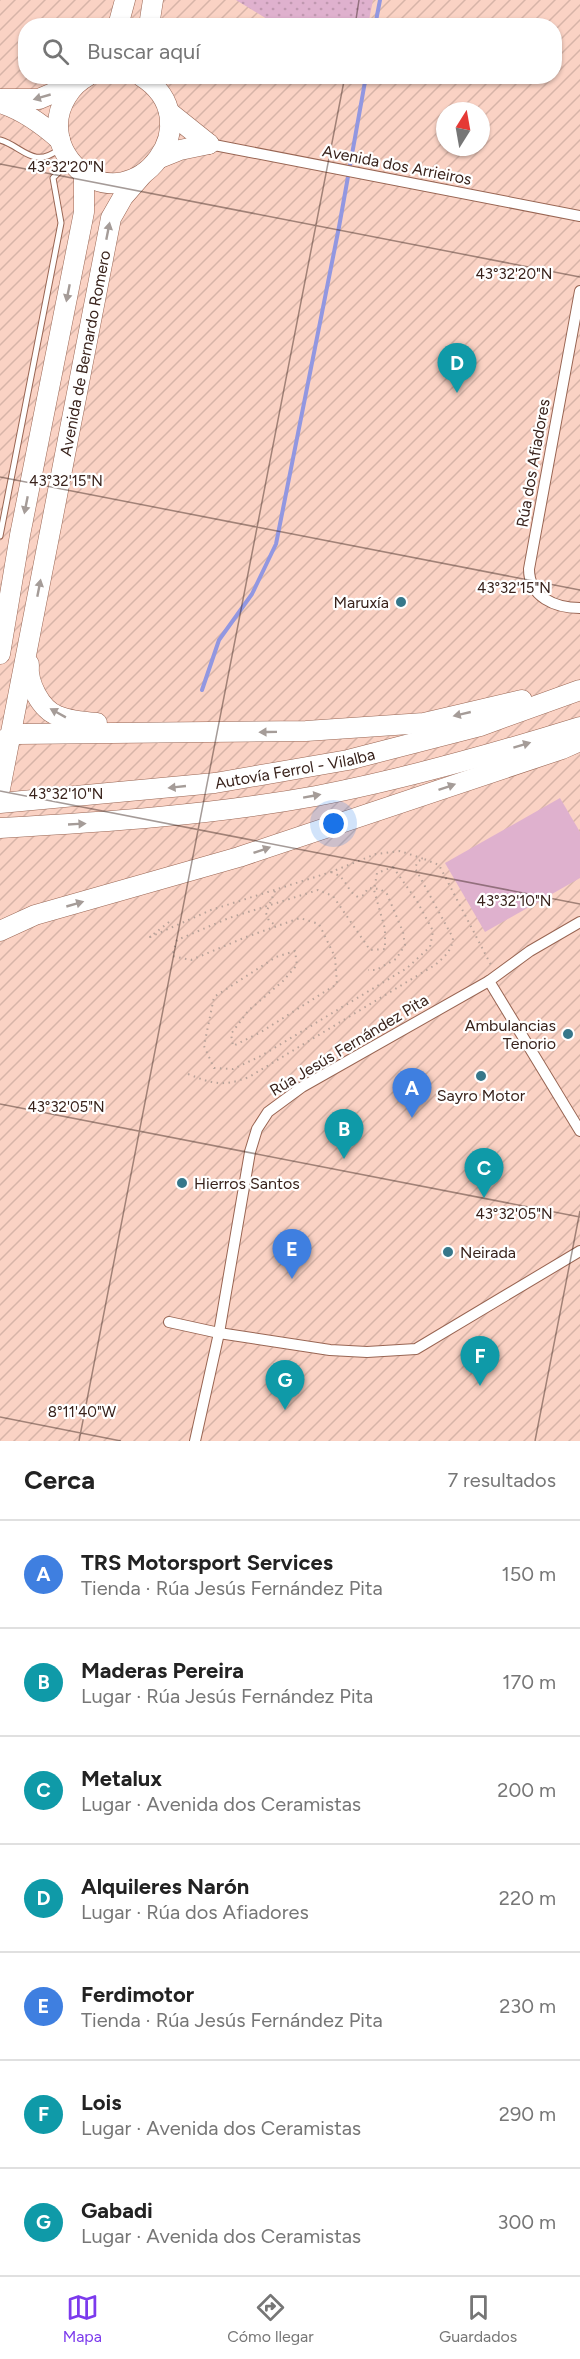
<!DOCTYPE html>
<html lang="es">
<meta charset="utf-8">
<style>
body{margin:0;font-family:Figtree,sans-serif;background:#f2f2f2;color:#222}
.compass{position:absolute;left:436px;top:102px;width:54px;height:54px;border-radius:50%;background:#fff;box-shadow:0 2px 4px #0004;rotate:11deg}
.you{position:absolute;left:334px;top:824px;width:21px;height:21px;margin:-15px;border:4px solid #fff;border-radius:50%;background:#1a73e8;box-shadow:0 0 0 9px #1a73e833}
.badge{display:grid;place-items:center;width:39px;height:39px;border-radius:50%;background:#7c3aed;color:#fff;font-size:20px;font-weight:700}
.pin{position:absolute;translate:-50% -50px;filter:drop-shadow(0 2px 3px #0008)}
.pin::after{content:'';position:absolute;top:32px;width:21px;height:18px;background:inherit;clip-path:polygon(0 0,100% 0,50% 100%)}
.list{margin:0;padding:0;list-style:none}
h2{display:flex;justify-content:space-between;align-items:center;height:78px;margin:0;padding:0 24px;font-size:26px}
h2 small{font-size:20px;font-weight:400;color:#767676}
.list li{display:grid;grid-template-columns:39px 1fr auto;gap:18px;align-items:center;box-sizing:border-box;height:108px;padding:0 24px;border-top:2px solid #e0e0e0}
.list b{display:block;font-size:22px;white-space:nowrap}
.list p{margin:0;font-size:20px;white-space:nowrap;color:#767676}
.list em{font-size:20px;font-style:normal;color:#767676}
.icon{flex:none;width:33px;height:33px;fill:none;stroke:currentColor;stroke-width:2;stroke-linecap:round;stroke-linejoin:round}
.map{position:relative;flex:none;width:580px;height:1441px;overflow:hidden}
.search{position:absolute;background:#fff;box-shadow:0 2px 4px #0004;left:18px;right:18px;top:18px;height:66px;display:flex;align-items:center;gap:15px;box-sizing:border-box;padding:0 21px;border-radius:24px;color:#767676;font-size:22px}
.sheet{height:834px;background:#fff}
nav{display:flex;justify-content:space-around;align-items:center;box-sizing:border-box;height:84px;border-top:2px solid #e0e0e0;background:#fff;font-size:16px;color:#767676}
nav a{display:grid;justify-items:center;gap:3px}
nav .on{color:#7c3aed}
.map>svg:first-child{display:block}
</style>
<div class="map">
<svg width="580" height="1441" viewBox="0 0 580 1441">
<defs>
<pattern id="industrial-furrows" width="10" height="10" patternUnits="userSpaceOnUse" patternTransform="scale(1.5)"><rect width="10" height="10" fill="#fad2c4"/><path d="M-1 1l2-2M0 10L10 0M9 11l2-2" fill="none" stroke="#d7b4a8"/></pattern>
<pattern id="grass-dots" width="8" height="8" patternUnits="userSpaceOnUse" patternTransform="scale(1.5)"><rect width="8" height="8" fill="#dfb1ce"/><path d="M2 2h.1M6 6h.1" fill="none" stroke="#c098b0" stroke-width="1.8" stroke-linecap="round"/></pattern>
</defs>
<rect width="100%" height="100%" fill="#f9e2d9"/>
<path fill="url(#industrial-furrows)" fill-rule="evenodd" d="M0 0H580V1441H0ZM26 26H554V76H26ZM445 111H481V147H445Z"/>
<polygon fill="url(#grass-dots)" points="236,0 373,0 368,25 277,25"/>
<polygon fill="#dfb1ce" points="560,798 580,832 580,878 485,932 445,863"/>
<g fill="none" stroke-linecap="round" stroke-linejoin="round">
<g stroke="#9297e1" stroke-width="4">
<polyline points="375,26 380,0"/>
<polyline points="202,690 219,640 252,594 276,544 339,227 366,76"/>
</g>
<defs>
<g id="lane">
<path d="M0 140C22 146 33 169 58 150"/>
<polyline points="0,536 61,223 53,178 68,163"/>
</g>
<g id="street">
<polyline points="209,144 580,216"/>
<path d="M580 291 529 569C529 597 555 608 580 608"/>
<polyline points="489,981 580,1131"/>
<polyline points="169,1322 219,1333 330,1350 367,1352 416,1349 580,1251"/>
<polyline points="195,1441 219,1333 250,1152 257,1129 268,1112 302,1087 489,981 530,951 580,922"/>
</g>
<g id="highway">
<polyline points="118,26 125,0"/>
<polyline points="149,26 153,0"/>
<path d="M88 76C71 85 58 105 58 125 58 142 65 157 78 169 136 220 213 121 141 76"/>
<polyline points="0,99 39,99 76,83"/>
<path d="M0 103C23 110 42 124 60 140"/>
<polyline points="169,112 209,144"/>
<polyline points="160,158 180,150 209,144"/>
<polyline points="0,654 20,535 84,212 84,173"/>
<path d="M29 664C27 682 40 709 58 716 70 721 84 722 97 723"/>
<polyline points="1,741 17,734 306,731 424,723 522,700"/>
<path id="s1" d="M0 789 111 218 123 197 143 174"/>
<path id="s2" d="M0 803 215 783 348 760 480 726 580 690"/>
<path d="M0 828C106 822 211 815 316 796 405 779 493 754 580 727"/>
<polyline points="0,931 35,915 239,857 562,749 580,741"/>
</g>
</defs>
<use href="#lane" stroke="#986553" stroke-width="7"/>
<use href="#street" stroke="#986553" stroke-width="12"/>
<use href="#highway" stroke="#986553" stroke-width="21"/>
<g stroke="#b8a299" stroke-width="2" stroke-dasharray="1.5 4.5" stroke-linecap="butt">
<polygon points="393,867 417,901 433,931 430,947 407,968 261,1056 233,1069 214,1068 204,1046 214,997 276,957 295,951 297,965 283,981 248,1011 231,1034 233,1046 261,1032 337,984 335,957 319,924 300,918 246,937 191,960 172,956 177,940 229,918 318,890 333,896 370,950 385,949 385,929 374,890 377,873"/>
<path d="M331 872C348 877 345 890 358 897L364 895 368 888 380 889 387 894 403 932 405 945 396 959 376 970H368"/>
<polyline points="275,891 266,913 269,921 277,926"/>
<polyline points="169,922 150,937 211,910 331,872 376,854 400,851 424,859"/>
<path d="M188 1074C213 1084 223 1087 249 1077L435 965C444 957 452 951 453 938L415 868 418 861 424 859 439 865 491 965"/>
</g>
<use href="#lane" stroke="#fff" stroke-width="5"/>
<use href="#street" stroke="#fff" stroke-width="10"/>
<use href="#highway" stroke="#fff" stroke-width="20"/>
</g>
<defs><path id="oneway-solid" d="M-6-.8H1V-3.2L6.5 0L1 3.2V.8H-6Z" transform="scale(1.5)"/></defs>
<g fill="#a59c98">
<use href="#oneway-solid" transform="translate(42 97) rotate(164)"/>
<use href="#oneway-solid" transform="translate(108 231) rotate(-79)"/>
<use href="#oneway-solid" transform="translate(68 293) rotate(101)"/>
<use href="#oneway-solid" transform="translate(26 505) rotate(101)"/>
<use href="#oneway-solid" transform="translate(39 588) rotate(-79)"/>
<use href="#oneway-solid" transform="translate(58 713) rotate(-151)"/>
<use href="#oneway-solid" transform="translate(462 714) rotate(167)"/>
<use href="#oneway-solid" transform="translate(268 732) rotate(179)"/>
<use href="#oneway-solid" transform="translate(522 745) rotate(-17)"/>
<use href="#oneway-solid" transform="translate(177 787) rotate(174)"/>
<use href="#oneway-solid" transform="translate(447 787) rotate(-19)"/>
<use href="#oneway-solid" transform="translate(312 796) rotate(-10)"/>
<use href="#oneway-solid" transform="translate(77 824) rotate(-3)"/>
<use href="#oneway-solid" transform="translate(262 850) rotate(-19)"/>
<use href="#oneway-solid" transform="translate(75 904) rotate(-16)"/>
</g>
<path fill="none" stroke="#38221b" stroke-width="1.5" stroke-opacity="0.45" d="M355 26 359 0M0 164 580 277M0 477 580 590M0 791 580 904M0 1104 580 1217M0 1417 121 1441M79 1441 345 76M535 1441 580 1211"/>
<g fill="#36778a" stroke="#fff" stroke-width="2">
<circle cx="401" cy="602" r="6"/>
<circle cx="568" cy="1034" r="6"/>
<circle cx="481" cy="1076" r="6"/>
<circle cx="182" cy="1183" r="6"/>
<circle cx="448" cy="1252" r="6"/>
</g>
<g text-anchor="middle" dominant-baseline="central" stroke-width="4.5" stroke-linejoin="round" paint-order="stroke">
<g font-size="16" fill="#38221b" stroke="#fff">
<text transform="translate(397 165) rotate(11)">Avenida dos Arrieiros</text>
<text stroke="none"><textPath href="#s1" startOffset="444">Avenida de Bernardo Romero</textPath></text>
<text transform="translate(533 463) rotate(-80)">Rúa dos Afiadores</text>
<text stroke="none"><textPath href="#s2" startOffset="297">Autovía Ferrol - Vilalba</textPath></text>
<text transform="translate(349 1045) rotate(-31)">Rúa Jesús Fernández Pita</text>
</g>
<g font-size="16" fill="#38221b" stroke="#fff" text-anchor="end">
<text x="389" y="602">Maruxía</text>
<text x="556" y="1025">Ambulancias<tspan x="556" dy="18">Tenorio</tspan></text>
<text x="481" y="1095" text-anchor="middle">Sayro Motor</text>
<text x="194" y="1183" text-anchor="start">Hierros Santos</text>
<text x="460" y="1252" text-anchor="start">Neirada</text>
</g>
</g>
<g font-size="15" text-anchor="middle" fill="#38221b" stroke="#fff" stroke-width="4.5" stroke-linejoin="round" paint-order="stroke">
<text x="66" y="172">43°32'20"N</text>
<text x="514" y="279">43°32'20"N</text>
<text x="66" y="486">43°32'15"N</text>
<text x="514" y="593">43°32'15"N</text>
<text x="66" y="799">43°32'10"N</text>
<text x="514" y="906">43°32'10"N</text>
<text x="66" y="1112">43°32'05"N</text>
<text x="514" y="1219">43°32'05"N</text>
<text x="82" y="1417">8°11'40"W</text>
</g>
</svg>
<svg class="compass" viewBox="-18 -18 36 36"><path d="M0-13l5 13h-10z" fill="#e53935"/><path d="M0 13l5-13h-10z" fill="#767676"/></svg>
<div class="you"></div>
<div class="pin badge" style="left:412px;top:1118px;background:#3f7fe0">A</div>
<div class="pin badge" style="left:344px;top:1159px;background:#0f9aa8">B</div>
<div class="pin badge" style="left:484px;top:1198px;background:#0f9aa8">C</div>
<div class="pin badge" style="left:457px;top:393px;background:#0f9aa8">D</div>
<div class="pin badge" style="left:292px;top:1279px;background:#3f7fe0">E</div>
<div class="pin badge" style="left:480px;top:1386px;background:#0f9aa8">F</div>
<div class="pin badge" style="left:285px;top:1410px;background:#0f9aa8">G</div>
<div class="search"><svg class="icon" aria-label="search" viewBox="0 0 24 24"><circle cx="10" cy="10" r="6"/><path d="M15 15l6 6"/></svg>Buscar aquí</div>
</div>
<section class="sheet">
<h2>Cerca<small>7 resultados</small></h2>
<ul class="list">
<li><span class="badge" style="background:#3f7fe0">A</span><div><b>TRS Motorsport Services</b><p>Tienda · Rúa Jesús Fernández Pita</p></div><em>150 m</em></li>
<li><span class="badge" style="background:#0f9aa8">B</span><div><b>Maderas Pereira</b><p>Lugar · Rúa Jesús Fernández Pita</p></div><em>170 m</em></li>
<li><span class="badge" style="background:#0f9aa8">C</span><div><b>Metalux</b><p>Lugar · Avenida dos Ceramistas</p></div><em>200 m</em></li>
<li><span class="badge" style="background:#0f9aa8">D</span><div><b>Alquileres Narón</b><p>Lugar · Rúa dos Afiadores</p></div><em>220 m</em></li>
<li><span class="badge" style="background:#3f7fe0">E</span><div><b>Ferdimotor</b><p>Tienda · Rúa Jesús Fernández Pita</p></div><em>230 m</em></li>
<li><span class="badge" style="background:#0f9aa8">F</span><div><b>Lois</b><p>Lugar · Avenida dos Ceramistas</p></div><em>290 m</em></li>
<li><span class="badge" style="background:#0f9aa8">G</span><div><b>Gabadi</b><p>Lugar · Avenida dos Ceramistas</p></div><em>300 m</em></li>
</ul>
</section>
<nav>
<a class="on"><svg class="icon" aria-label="map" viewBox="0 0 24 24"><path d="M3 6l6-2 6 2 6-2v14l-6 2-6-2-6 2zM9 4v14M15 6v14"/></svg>Mapa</a>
<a><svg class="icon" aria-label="directions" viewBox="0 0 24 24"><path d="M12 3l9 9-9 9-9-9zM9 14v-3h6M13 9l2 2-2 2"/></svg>Cómo llegar</a>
<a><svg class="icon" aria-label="saved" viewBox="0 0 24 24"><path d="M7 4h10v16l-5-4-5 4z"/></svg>Guardados</a>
</nav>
